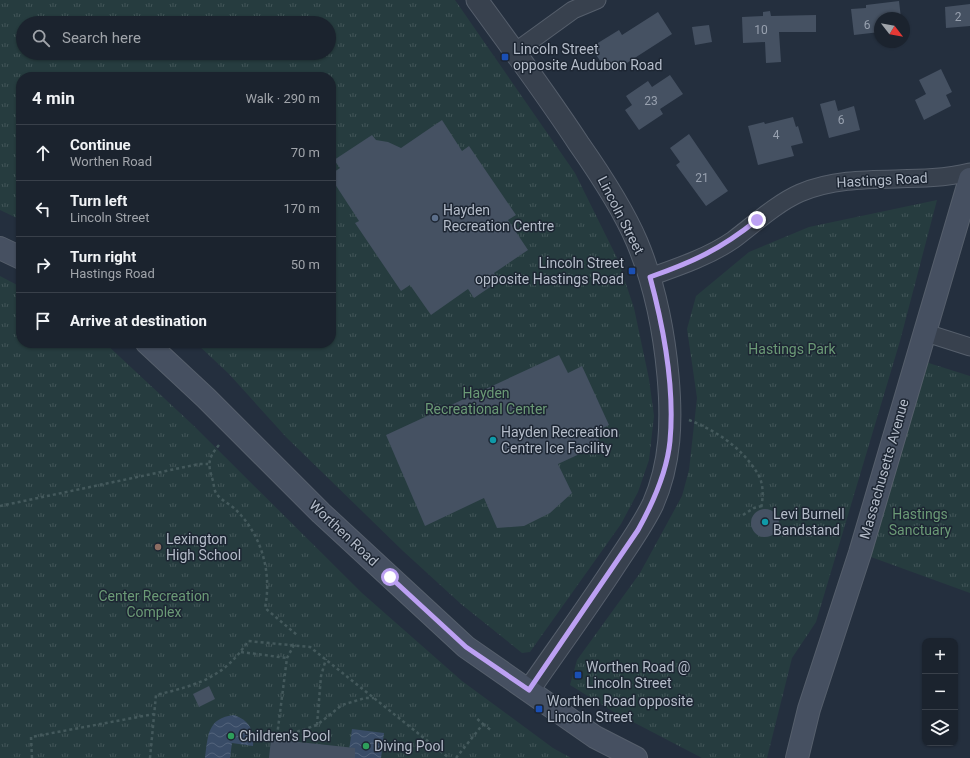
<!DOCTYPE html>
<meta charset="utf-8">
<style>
body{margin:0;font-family:Roboto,sans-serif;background:#242b36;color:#f1f3f6}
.controls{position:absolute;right:12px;bottom:12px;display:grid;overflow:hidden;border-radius:8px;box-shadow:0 1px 3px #0004}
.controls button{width:36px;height:36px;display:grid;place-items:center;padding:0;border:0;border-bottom:1px solid #39404a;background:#1b232e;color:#f1f3f6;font:20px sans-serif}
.compass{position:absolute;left:874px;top:12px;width:36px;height:36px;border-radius:50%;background:#1b232e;box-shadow:0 1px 3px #0004;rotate:121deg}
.stop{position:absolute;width:12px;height:12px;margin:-9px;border:3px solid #bca0f2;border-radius:50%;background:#fff}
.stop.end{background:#bca0f2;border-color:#fff;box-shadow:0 1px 4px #0008}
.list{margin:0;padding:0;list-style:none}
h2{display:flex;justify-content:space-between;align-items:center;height:52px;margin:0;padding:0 16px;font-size:17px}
h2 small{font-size:13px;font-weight:400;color:#a0a4aa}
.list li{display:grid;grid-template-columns:26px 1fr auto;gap:12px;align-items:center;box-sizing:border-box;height:56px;padding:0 16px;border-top:1px solid #39404a}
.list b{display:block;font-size:15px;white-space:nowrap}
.list p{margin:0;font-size:13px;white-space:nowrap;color:#a0a4aa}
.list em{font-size:13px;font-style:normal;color:#a0a4aa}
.icon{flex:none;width:22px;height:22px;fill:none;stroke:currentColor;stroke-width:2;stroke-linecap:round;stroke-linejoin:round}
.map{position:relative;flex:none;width:970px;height:758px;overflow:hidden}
.search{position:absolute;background:#1b232e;box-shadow:0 1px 3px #0004;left:16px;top:16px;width:320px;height:44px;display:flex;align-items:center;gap:10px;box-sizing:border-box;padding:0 14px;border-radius:22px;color:#a0a4aa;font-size:15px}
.panel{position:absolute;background:#1b232e;box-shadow:0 1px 3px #0004;left:16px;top:72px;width:320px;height:276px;border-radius:16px}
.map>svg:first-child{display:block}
</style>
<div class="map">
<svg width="970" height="758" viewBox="0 0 970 758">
<defs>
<pattern id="park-tufts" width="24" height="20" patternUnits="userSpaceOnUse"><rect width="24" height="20" fill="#263c3f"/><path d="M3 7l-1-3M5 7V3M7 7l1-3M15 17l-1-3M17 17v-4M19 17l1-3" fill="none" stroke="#435659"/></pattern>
<pattern id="water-waves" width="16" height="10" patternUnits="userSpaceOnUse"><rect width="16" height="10" fill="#394c67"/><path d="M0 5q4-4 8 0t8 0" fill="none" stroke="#53647b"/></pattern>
</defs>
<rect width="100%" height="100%" fill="#242f3e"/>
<g fill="url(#park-tufts)" fill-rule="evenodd">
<path d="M0 0H455L575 173 618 260 634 308 649 379 654 416 649 460 638 492 621 524 530 652 522 653 461 604 403 551 286 437 229 374 196 343H331V77H21V220L0 210ZM23 23H329V53H23Z"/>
<polygon points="937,200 900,341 816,622 792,658 767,758 702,758 612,711 570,685 577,660 640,573 682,496 689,470 697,398 687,329 696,296 749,252 809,227"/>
<polygon points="0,276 21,287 21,343 105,343 194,426 362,593 462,681 553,748 571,758 0,758"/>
<polygon points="916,359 970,376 970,593 860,553"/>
</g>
<g fill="url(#water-waves)">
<path d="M234 715C249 720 255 731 253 746L232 743 230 758H205C208 736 207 718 234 715Z"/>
<polygon points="352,729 384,733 381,758 348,758"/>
</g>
<g fill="#455162">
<polygon points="899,1 901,18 880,18 880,32 854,35 851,9 866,8 866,5"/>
<polygon points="970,4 970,26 946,28 945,7"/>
<polygon points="770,11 771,16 816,15 816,32 779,32 781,62 766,63 765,42 743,43 742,17 763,16 763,12"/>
<polygon points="658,12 672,34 616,70 613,65 606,70 593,50 595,49 593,46 619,30 622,35"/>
<polygon points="709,25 712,42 695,45 692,27"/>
<polygon points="941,69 952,92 946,95 951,106 924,120 915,100 926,94 919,80"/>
<polygon points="670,75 683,94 660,109 663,114 639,130 625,110 632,105 626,96 648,81 652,87"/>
<polygon points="835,100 838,111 854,106 860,130 829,138 820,104"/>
<polygon points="793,117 796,127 798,126 803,143 791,146 794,156 758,165 748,126 764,122 765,124"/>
<polygon points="442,120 462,151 469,146 516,215 508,220 528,250 494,273 499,281 474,298 468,289 431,315 410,285 401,291 355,223 359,221 331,178 331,174 340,168 334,160 372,135 376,140 388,142 401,148"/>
<polygon points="689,134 728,191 706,206 676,165 680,162 670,148"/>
<polygon points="559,355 568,373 582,366 609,425 595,432 601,444 558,464 572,493 550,513 524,526 497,528 484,498 425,526 386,435"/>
<circle cx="765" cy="523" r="14"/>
<polygon points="209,686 215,699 199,707 193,694"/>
<polygon points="271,739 355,748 355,758 269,758"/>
</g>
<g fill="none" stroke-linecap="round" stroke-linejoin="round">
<defs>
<g id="minor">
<polyline points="515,52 573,10 597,0"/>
<path d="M650 277C678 267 708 257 733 240 753 225 777 203 800 193 854 170 914 186 970 172"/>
<polyline points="923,332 970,347"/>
</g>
<path id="tertiary" d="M477 0C512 48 547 95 579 144 600 174 623 209 637 242 655 285 664 331 668 376 672 420 671 463 653 504 643 525 629 544 616 564 588 607 558 648 529 690"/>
<g id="secondary">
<polyline points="0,248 21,258"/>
<polyline points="147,343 206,398 321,513 466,647 595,737 636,758"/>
<polyline points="797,758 809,709 860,553 970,179"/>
</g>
</defs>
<use href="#minor" stroke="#565f6c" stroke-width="19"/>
<use href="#tertiary" stroke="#565f6c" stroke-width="23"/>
<use href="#secondary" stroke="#565f6c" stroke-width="24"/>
<g stroke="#44595c" stroke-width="2.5" stroke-dasharray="3 3" stroke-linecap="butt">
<path d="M689 420C717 431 744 449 759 476 764 486 763 498 761 509"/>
<path d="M219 445C207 459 208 465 213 481 214 485 214 490 216 493 220 500 232 505 237 511 262 536 272 573 265 608L297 635"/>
<polyline points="0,506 199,464 208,464"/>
<polyline points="743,515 754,508 762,506"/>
<polyline points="294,645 287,658 277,736 287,735 317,725 342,705 365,698 374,698"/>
<polyline points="241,652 287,658"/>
<polyline points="483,724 492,731"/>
<polyline points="317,725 321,676 326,659"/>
<polyline points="32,758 31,737 154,714"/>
<path d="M150 758 156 695C197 685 224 678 248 641L310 647 449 758"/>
<polyline points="456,758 483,724 475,717"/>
</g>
<use href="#minor" stroke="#38414e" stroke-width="17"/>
<use href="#tertiary" stroke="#38414e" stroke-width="21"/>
<use href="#secondary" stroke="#465061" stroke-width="22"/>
</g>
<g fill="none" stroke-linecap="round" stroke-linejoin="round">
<path stroke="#bca0f2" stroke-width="5" d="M390 577 466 647 529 690 638 530C653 503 667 472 670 441 675 387 664 329 650 277 693 262 721 249 757 220"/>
</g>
<g fill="#1a4fb4" stroke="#1d2633" stroke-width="1.5">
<rect x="501" y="53" width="8" height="8" rx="2"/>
<rect x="628" y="267" width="8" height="8" rx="2"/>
<rect x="574" y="671" width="8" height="8" rx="2"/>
<rect x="535" y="705" width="8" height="8" rx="2"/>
</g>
<circle fill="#5c6f8a" stroke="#1d2633" stroke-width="1.5" cx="435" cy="218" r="4"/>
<g fill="#0f9aa8" stroke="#1d2633" stroke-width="1.5">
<circle cx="493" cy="440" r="4"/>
<circle cx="765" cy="522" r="4"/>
</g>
<circle fill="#8d6e63" stroke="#1d2633" stroke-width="1.5" cx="158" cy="547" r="4"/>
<g fill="#2e9e5b" stroke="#1d2633" stroke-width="1.5">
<circle cx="231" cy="736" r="4"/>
<circle cx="366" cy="746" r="4"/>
</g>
<g text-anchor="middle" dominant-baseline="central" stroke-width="3" stroke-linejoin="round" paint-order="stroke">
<g font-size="12" fill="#98a1af">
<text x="958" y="17">2</text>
<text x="867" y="25">6</text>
<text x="761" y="30">10</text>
<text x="651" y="101">23</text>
<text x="841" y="120">6</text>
<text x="776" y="135">4</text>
<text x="702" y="178">21</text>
</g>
<g font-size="14" fill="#b4bcc9" stroke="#1d2633" text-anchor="start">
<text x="513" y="49">Lincoln Street<tspan x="513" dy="16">opposite Audubon Road</tspan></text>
<text x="443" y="210">Hayden<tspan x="443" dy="16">Recreation Centre</tspan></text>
<text x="624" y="263" text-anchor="end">Lincoln Street<tspan x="624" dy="16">opposite Hastings Road</tspan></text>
<text x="501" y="432">Hayden Recreation<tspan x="501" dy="16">Centre Ice Facility</tspan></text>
<text x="773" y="514">Levi Burnell<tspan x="773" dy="16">Bandstand</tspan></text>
<text x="166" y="539">Lexington<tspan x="166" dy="16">High School</tspan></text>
<text x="586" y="667">Worthen Road @<tspan x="586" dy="16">Lincoln Street</tspan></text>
<text x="547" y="701">Worthen Road opposite<tspan x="547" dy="16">Lincoln Street</tspan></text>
<text x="239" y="736">Children's Pool</text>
<text x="374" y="746">Diving Pool</text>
</g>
<g font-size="14" fill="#b4bcc9" stroke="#1d2633">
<text transform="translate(882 180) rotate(-3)">Hastings Road</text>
<text transform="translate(621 215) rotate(63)">Lincoln Street</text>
<text transform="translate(884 469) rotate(-74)">Massachusetts Avenue</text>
<text transform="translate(344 533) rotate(43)">Worthen Road</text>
</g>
<g font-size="14" fill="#6b9a76" stroke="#1d2633">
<text x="792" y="349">Hastings Park</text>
<text x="486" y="393">Hayden<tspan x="486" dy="16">Recreational Center</tspan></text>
<text x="920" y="514">Hastings<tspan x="920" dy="16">Sanctuary</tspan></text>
<text x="154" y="596">Center Recreation<tspan x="154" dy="16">Complex</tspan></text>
</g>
</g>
</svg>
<div class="controls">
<button>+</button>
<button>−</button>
<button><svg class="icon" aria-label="layers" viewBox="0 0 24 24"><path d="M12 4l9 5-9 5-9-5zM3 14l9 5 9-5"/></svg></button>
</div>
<svg class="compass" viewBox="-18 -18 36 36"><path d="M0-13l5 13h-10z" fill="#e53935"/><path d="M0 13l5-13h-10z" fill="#a0a4aa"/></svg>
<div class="stop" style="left:390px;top:577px"></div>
<div class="stop end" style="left:757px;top:220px"></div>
<div class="search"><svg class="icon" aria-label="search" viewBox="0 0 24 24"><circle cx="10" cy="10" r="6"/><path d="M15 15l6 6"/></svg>Search here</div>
<section class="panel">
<h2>4 min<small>Walk · 290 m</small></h2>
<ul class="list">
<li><svg class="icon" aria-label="ahead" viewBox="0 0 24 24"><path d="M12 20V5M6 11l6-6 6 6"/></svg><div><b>Continue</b><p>Worthen Road</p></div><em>70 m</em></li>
<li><svg class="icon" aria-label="left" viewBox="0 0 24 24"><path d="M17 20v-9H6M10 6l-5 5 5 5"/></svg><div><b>Turn left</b><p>Lincoln Street</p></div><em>170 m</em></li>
<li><svg class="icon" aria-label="right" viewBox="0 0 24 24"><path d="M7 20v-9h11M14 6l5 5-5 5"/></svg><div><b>Turn right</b><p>Hastings Road</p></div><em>50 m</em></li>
<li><svg class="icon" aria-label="arrive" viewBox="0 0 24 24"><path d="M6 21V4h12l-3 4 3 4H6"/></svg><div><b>Arrive at destination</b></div></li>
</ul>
</section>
</div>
